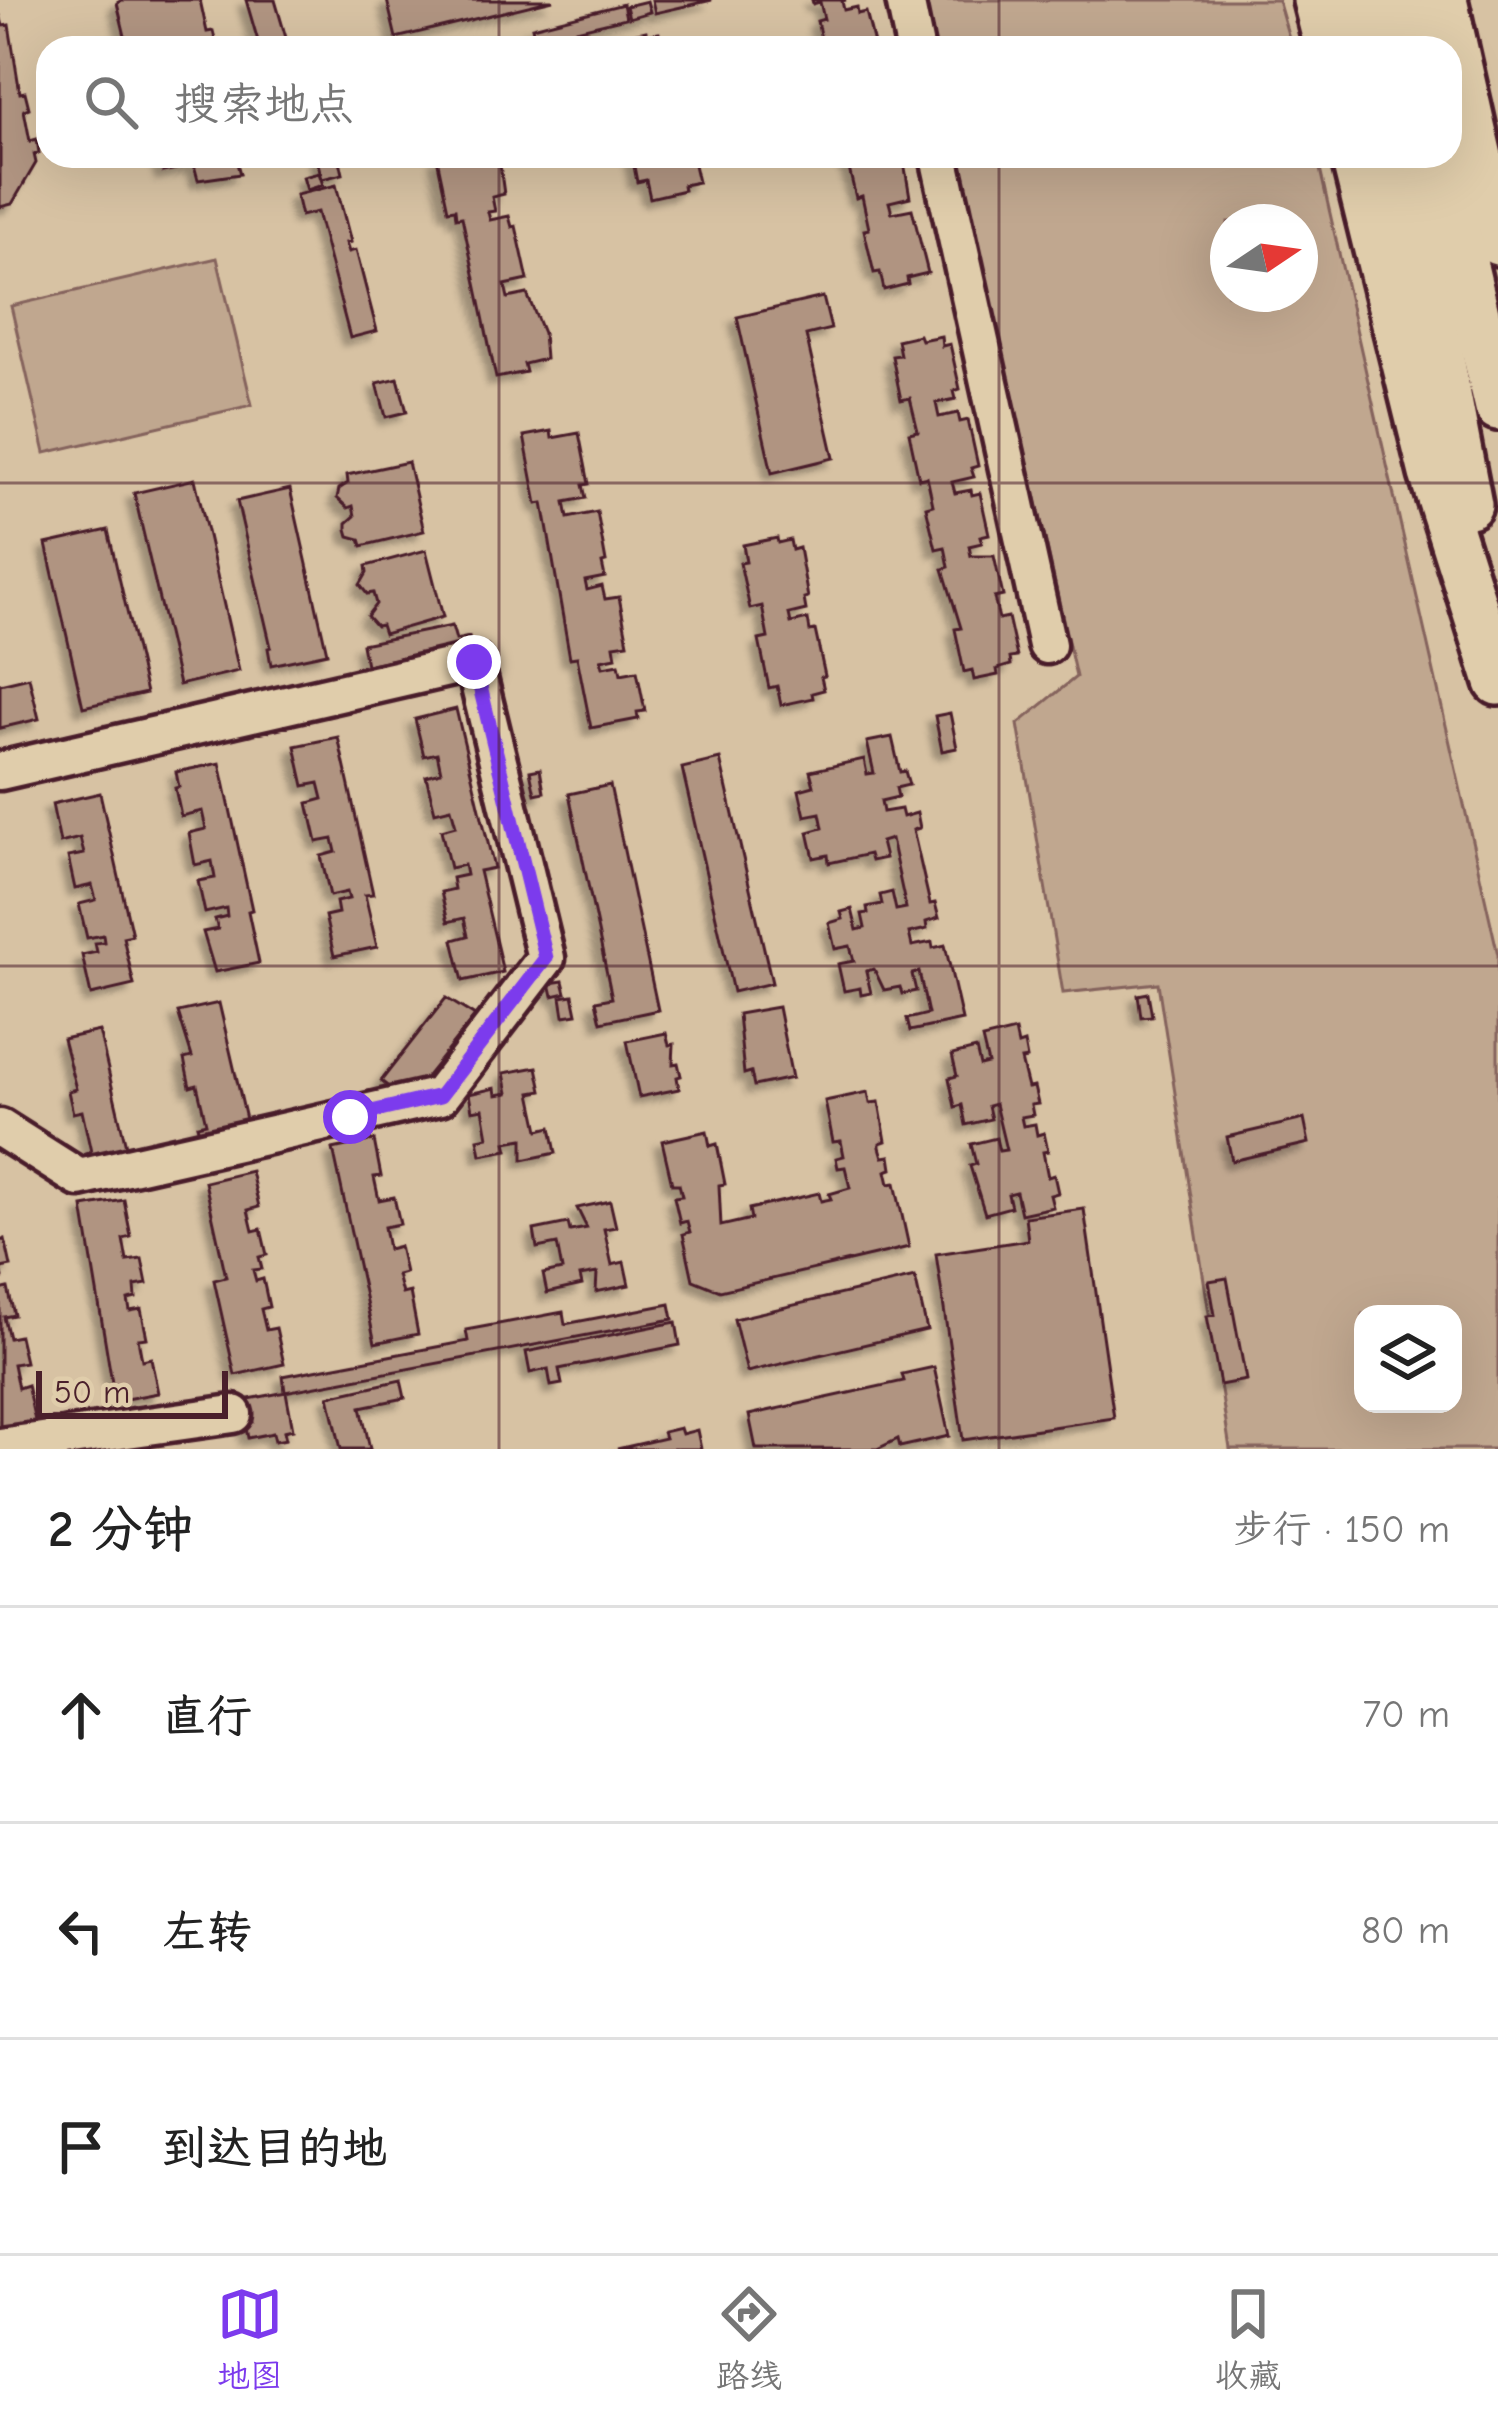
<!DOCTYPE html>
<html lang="zh">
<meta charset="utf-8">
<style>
body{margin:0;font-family:"Comic Neue","LXGW WenKai TC",sans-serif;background:#f6f6f6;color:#222}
.controls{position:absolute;right:36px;bottom:36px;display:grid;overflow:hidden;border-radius:24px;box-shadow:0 12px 48px #0002}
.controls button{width:108px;height:108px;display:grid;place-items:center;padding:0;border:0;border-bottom:3px solid #e0e0e0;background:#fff;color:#222;font:60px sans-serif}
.compass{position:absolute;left:1210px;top:204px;width:108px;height:108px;border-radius:50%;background:#fff;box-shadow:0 12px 48px #0002;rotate:77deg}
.scale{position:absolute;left:36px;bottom:30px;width:192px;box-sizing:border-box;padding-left:12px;border:6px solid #4a1f2b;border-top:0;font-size:33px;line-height:42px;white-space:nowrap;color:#4a1f2b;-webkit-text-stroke:9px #e0cdab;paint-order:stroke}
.stop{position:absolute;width:36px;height:36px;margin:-27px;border:9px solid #7c3aed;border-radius:50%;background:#fff}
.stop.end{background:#7c3aed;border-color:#fff;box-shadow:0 3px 12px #0008}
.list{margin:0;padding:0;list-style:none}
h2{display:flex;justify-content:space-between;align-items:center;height:156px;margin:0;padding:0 48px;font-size:51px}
h2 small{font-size:39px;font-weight:400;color:#767676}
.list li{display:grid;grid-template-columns:78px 1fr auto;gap:36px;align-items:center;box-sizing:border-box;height:216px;padding:0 48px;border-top:3px solid #e0e0e0}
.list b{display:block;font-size:45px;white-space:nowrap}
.list em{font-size:39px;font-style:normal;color:#767676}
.icon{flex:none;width:66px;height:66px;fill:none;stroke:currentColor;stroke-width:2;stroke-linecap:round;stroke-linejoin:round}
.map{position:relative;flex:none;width:1498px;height:1449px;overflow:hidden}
.search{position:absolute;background:#fff;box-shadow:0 12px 48px #0002;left:36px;right:36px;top:36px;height:132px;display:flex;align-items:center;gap:30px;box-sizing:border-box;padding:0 42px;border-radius:36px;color:#767676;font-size:45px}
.sheet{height:804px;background:#fff}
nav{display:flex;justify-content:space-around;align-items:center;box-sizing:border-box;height:168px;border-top:3px solid #e0e0e0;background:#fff;font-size:33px;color:#767676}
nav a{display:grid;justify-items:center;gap:6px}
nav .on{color:#7c3aed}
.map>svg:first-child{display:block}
</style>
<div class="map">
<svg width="1498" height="1449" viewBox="0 0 1498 1449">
<defs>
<filter id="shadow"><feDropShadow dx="-7" dy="7" stdDeviation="3" flood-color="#0004"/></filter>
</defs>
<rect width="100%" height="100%" fill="#d7c2a3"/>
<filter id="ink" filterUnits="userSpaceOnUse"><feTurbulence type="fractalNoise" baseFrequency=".00833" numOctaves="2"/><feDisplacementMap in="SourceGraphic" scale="24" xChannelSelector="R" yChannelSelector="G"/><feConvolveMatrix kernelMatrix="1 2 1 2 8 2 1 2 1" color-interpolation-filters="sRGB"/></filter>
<g filter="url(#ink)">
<g fill="#c0a78f" stroke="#85635d" stroke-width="3" fill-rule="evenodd">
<polygon points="924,0 1278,0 1292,48 935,48"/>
<path d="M959 156H1317L1498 955V1449H1230L1158 983 1063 993 1018 724 1076 677ZM1228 222H1300V294H1228ZM1363 1314H1453V1404H1363Z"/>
<polygon points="217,258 252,405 45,453 11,306"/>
</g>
<g fill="#b09481" stroke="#4a1f2b" stroke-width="3" filter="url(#shadow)">
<polygon points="122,0 200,0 207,32 213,31 217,48 171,48 170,44 134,48 132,38 126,40 117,3"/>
<polygon points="246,0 275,0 289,48 260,48"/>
<polygon points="387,0 553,0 396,38"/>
<polygon points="652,0 712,0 655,13"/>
<polygon points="812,0 846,0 842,1 844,10 857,7 858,14 866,12 875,48 823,48 817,21 824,19 820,2 813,4"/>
<polygon points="647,1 650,12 629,18 626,6"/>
<polygon points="623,4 626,18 535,40 532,27"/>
<polygon points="0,15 3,26 9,25 20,93 25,92 29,108 24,110 30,141 37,139 39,153 34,154 36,163 12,204 0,207"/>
<polygon points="646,31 647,35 659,33 662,43 667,42 668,48 611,48 610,39"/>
<polygon points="153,156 235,156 240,174 198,180 194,165 163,172 159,156"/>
<polygon points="316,156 339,156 343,174 322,179"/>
<polygon points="441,156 496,156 500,165 504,194 492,197 495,211 488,212 490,220 509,216 512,227 516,226 528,280 505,285 508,298 527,294 543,333 545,359 524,364 526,372 496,378 462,217 456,218 455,209 448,210 437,158"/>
<polygon points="632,156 692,156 698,182 683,185 684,190 650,198 646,180 637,182"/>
<polygon points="846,156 903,156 910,197 889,202 892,213 912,209 928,273 907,278 908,284 884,290 880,272 874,273 864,230 869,229 862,196 856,198"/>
<polygon points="319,173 323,185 307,190 303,177"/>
<polygon points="336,185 351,242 346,243 349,252 356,250 377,331 350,338 317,212 301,216 296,195"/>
<polygon points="823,297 831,329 806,335 834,458 772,473 737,317"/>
<polygon points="919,335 921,340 941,336 942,346 950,344 960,389 954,391 956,399 936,403 939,417 958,413 960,422 968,420 978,466 971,468 974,477 952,482 955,493 971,490 972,495 980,493 989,534 980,536 982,543 969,546 971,556 994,556 1003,596 994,598 999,619 1008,617 1017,657 1010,658 1011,665 997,669 998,675 974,680 972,670 964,672 955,629 961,628 943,569 949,567 945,547 936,549 926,507 933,505 927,477 919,479 909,433 918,431 910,398 901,400 892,356 900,355 897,340"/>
<polygon points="398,378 407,412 386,417 377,383"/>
<polygon points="551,431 552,438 579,433 589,484 583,485 586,498 565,502 568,518 597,512 606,562 602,563 605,577 585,581 587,590 602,586 605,599 619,597 628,643 614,645 616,657 601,660 603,667 619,664 621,674 637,671 645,711 637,712 638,719 591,728 577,657 570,658 543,503 537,504 524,436"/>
<polygon points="408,462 424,531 362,546 360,539 349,536 347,529 347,523 355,516 353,506 348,508 337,498 339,489 348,483 347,475"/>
<polygon points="195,479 239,671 179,685 134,493"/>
<polygon points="290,489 327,653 271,665 268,648 271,647 237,501"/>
<polygon points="108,530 146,693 83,707 46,544"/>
<polygon points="777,538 778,543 790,540 792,550 799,548 808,598 804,599 806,610 789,614 791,623 808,619 810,631 815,630 825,676 821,677 824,690 812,693 813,698 781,705 777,686 769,688 759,640 768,638 762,606 750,609 740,563 746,562 743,545"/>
<polygon points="426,550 443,617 384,634 381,625 376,626 367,616 376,604 373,593 367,594 360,585 367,573 366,566"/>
<polygon points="452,626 456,640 469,637 472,650 452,647 366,665 362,644"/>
<polygon points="29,677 39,719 0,728 0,684"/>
<polygon points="456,709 494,868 479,871 503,972 463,981 453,940 468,936 464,918 448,922 441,892 454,889 452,878 466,875 464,865 450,868 441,830 456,826 451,808 435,812 426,776 441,772 437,753 424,756 415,719"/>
<polygon points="950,713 957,748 942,751 935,716"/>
<polygon points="338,737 373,894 365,895 377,947 334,956 325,916 338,913 336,902 349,899 347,892 330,896 321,856 336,852 333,839 317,842 308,803 323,799 319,783 304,786 295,746"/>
<polygon points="892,737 900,772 905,771 909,785 896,788 898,797 881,801 883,812 901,809 903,817 917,813 920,828 913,830 930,904 935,903 939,918 926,922 927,929 909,933 912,946 932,942 933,948 945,945 962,1020 910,1031 907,1019 928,1014 919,972 912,974 916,991 902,994 900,987 884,990 874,969 866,971 871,993 861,995 860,988 844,991 838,964 854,961 850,946 835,949 829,923 843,919 841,912 852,909 857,930 865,928 862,914 868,913 867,907 882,904 880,895 892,892 896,910 906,908 891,839 881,842 885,858 871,861 869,854 829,863 828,855 814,858 808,832 823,828 820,813 805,816 799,790 814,786 810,771 864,759 867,774 874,773 867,742"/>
<polygon points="720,759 772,983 733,992 682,768"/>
<polygon points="220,763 252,910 248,911 259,963 215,972 203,932 218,929 215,919 227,916 226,908 205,913 198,881 215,878 212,861 195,865 189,833 206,829 202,811 181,816 175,788 179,787 176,772"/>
<polygon points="540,769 544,792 535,794 530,771"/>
<polygon points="610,785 658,1010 601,1022 596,1001 612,998 569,794"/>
<polygon points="100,793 132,935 123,937 134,985 91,995 82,955 97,952 95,943 104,942 103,935 87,938 79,904 96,900 92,885 75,889 68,857 84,854 80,838 60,843 52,804"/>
<polygon points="563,981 566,993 553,996 550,983"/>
<polygon points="1148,993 1152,1016 1141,1017 1138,995"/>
<polygon points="573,995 577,1014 564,1016 561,997"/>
<polygon points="446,998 475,1016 415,1091 400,1096 381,1081"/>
<polygon points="219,1003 248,1128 201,1139 197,1125 206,1123 197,1085 190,1087 184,1059 192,1057 178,1012"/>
<polygon points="778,1007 792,1078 754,1086 751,1072 744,1074 738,1014"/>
<polygon points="99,1031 128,1155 88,1165 85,1154 91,1152 82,1111 73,1113 68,1091 76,1089 63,1039"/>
<polygon points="1015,1031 1018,1045 1024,1043 1027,1059 1021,1060 1028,1088 1034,1087 1038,1104 1031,1105 1033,1115 1021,1117 1023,1126 1035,1124 1037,1135 1044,1133 1048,1151 1043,1152 1048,1177 1054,1175 1058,1193 1050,1195 1053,1207 1021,1214 1016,1192 1008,1194 1011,1207 985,1214 970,1166 976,1164 971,1144 996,1138 999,1151 1006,1150 995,1104 988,1106 991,1119 966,1125 962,1105 955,1107 949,1078 957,1076 952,1055 976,1049 980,1066 988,1064 982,1039"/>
<polygon points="666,1033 669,1045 674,1044 673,1064 678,1063 681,1076 677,1077 679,1089 639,1097 627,1041"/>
<polygon points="537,1067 542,1091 531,1093 539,1130 551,1127 556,1153 523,1160 523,1139 506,1142 508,1150 481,1155 478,1139 488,1137 483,1109 472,1111 469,1094 495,1088 496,1095 508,1093 504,1073"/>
<polygon points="868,1092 870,1103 879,1102 886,1141 880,1143 880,1147 883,1157 890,1156 892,1169 886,1171 889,1184 895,1183 909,1247 720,1291 693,1280 683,1234 690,1232 687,1221 680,1223 674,1197 682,1196 679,1184 672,1184 662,1141 707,1131 710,1146 717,1144 725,1184 719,1185 721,1226 751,1219 749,1209 819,1193 821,1201 831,1199 829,1194 850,1188 845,1167 838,1168 836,1158 844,1156 841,1141 833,1142 825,1101"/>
<polygon points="1304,1119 1309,1143 1232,1161 1227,1137"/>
<polygon points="374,1140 381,1176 374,1177 379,1200 394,1197 400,1224 384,1227 388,1249 399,1246 405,1273 397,1275 402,1294 410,1292 418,1334 375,1343 333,1149"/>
<polygon points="251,1171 259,1207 248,1210 253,1231 261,1229 267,1255 259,1257 262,1269 253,1270 256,1281 263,1279 269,1307 261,1309 266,1330 276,1328 284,1364 235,1375 214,1280 226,1277 205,1182"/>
<polygon points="124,1200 131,1237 123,1239 127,1261 142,1259 147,1284 135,1286 136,1298 128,1300 130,1311 141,1309 147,1338 138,1339 142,1360 151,1358 158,1393 115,1401 83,1207"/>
<polygon points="610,1201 616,1227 604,1229 612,1265 624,1262 629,1285 596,1292 597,1273 580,1276 582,1285 547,1293 543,1274 562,1270 557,1244 537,1248 534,1230 568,1223 570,1231 587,1228 577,1208"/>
<polygon points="1084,1209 1114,1418 963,1440 936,1254 1028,1240 1025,1217"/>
<polygon points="5,1239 11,1266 1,1268 3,1278 0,1279 0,1241"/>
<polygon points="915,1277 927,1330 747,1372 734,1319"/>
<polygon points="1227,1278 1246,1380 1220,1385 1207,1316 1215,1315 1209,1281"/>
<polygon points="8,1288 14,1315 4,1317 9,1338 19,1336 25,1362 13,1364 18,1388 27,1385 35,1421 0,1428 0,1290"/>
<polygon points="670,1304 673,1319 285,1392 283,1376 468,1341 466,1330 563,1312 565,1324"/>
<polygon points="676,1322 680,1345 559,1369 562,1384 551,1386 548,1369 530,1373 526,1352"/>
<polygon points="934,1367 949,1436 900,1447 898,1439 877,1449 756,1449 749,1415 904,1381 902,1374"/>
<polygon points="401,1380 405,1398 361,1407 370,1449 341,1449 329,1396"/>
<polygon points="286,1392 293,1429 284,1431 286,1439 275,1441 273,1433 248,1438 245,1423 253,1422 249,1399"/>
<polygon points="680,1428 682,1434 697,1430 701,1449 617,1449 665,1438 663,1432"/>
</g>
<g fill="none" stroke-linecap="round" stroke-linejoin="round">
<defs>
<g id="minor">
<polyline points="905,0 915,48"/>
<polyline points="939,156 1047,645"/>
<polyline points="0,771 474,662 546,958 440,1096 79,1178 0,1128"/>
<polyline points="0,1447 233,1414"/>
</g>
<g id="major">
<polyline points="1316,0 1328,48"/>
<polyline points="1360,0 1372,48"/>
<polyline points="1404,0 1415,48"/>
<polyline points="1444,0 1498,242"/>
<polyline points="1354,156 1432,473 1498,682"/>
<polyline points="1397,156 1429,296 1469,505"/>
<polyline points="1439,156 1498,407"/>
</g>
</defs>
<use href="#minor" stroke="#4a1f2b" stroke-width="45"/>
<use href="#major" stroke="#4a1f2b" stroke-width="54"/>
<use href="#minor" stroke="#e0cdab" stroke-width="36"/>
<use href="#major" stroke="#e0cdab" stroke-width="45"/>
</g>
</g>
<g fill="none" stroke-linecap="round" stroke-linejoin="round" filter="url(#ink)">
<polyline stroke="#7c3aed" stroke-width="15" points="350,1117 440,1096 546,958 474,662"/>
</g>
<path fill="none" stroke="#4a1f2b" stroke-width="3" stroke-opacity="0.55" d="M499 0V48M999 0V48M499 156V1449M999 156V1449M0 483H1498M0 966H1498"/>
</svg>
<div class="controls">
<button><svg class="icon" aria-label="layers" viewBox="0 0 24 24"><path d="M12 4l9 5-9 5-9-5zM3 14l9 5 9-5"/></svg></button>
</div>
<svg class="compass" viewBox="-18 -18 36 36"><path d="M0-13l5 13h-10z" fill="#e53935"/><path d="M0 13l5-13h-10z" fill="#767676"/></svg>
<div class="scale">50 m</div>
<div class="stop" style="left:350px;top:1117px"></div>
<div class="stop end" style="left:474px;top:662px"></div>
<div class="search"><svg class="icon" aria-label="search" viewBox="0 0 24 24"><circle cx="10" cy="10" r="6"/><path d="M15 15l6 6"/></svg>搜索地点</div>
</div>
<section class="sheet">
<h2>2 分钟<small>步行 · 150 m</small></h2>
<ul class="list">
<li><svg class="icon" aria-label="ahead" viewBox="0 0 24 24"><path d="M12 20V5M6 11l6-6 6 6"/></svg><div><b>直行</b></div><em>70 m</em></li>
<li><svg class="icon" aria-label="left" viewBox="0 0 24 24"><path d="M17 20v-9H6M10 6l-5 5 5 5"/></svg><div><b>左转</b></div><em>80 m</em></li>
<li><svg class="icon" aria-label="arrive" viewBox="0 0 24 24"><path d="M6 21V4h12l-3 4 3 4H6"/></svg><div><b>到达目的地</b></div></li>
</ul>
</section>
<nav>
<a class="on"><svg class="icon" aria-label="map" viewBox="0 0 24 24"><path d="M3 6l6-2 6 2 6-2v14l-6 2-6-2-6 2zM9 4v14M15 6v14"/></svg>地图</a>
<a><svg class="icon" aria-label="directions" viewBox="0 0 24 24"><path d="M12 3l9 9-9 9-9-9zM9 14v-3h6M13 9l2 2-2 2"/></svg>路线</a>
<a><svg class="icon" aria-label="saved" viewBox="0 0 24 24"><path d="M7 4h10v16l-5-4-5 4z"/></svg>收藏</a>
</nav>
